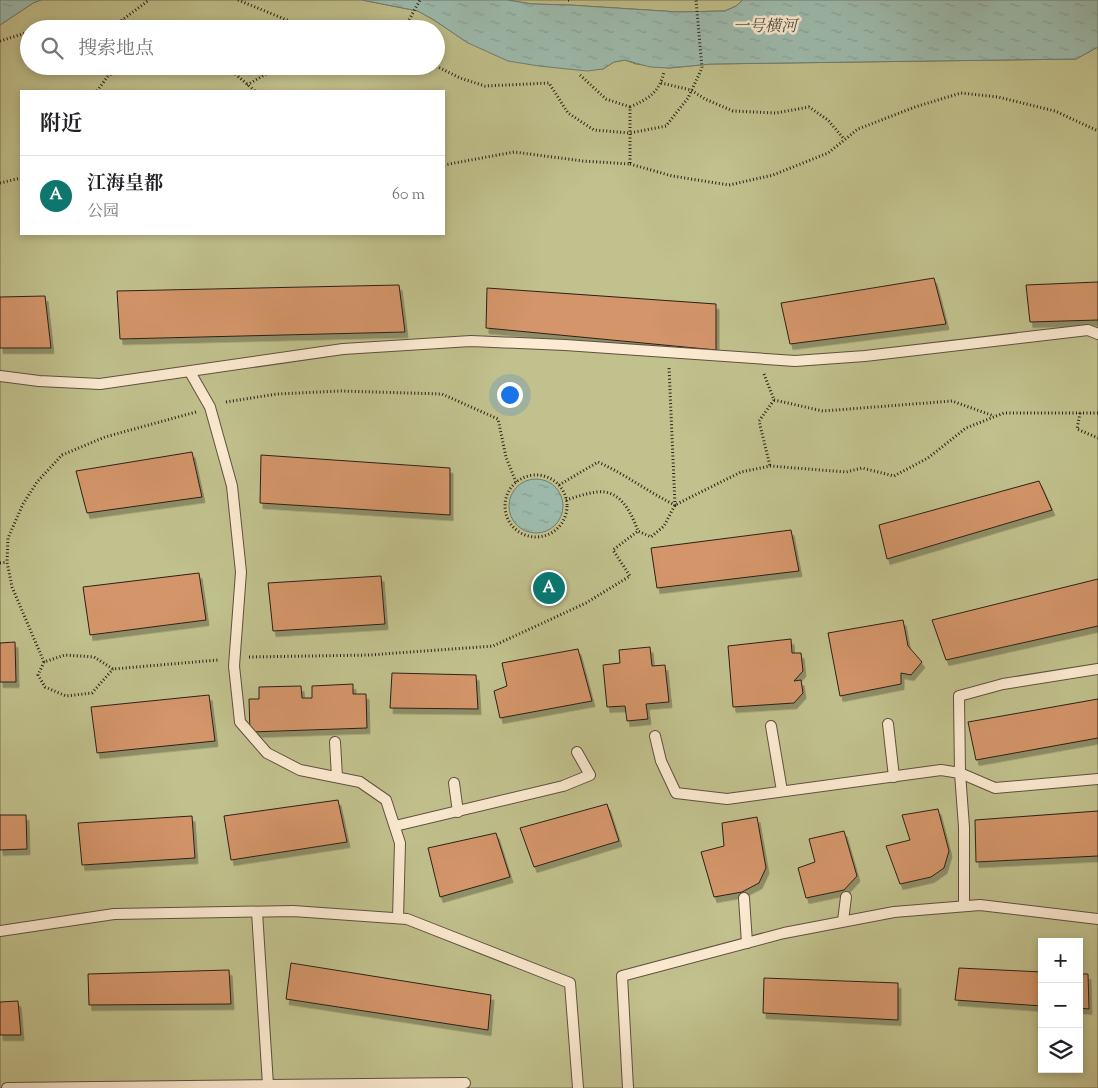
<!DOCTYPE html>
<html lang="zh">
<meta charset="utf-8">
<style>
body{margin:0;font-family:"Sorts Mill Goudy","Noto Serif SC",serif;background:#f2f2f2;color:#202124}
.controls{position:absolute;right:15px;bottom:15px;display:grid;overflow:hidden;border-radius:0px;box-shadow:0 2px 8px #0003}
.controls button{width:45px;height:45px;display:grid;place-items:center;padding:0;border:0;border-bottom:1px solid #e0e0e0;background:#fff;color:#202124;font:25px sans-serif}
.you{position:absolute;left:509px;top:394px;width:18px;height:18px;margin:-12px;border:4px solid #fff;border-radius:50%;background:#1a73e8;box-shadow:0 0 0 8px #1a73e833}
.badge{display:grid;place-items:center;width:32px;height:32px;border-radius:50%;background:#0f766e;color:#fff;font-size:16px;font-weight:700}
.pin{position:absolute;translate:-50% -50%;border:2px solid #fff;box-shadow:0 1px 5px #0006}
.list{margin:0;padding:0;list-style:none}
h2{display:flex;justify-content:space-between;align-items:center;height:65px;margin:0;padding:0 20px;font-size:21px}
h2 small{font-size:16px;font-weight:400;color:#757577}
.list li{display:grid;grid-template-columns:32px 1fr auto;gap:15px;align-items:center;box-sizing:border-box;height:80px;padding:0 20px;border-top:1px solid #e0e0e0}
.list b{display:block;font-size:19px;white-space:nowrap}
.list p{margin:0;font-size:16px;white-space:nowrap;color:#757577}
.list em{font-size:16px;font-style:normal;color:#757577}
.icon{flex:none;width:28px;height:28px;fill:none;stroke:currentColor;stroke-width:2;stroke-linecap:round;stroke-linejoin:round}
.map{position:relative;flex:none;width:1098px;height:1088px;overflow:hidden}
.search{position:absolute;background:#fff;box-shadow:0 2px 8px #0003;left:20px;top:20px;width:425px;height:55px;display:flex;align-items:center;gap:12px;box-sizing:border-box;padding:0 18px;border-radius:28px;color:#757577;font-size:19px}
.panel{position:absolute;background:#fff;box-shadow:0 2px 8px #0003;left:20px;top:90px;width:425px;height:145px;border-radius:0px}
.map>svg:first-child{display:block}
</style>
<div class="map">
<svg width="1098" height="1088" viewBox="0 0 1098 1088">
<defs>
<pattern id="water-ripples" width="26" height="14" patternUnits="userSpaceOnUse" patternTransform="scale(1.25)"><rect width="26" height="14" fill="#9ebdb0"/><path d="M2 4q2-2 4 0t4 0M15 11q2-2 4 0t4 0" fill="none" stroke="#88a297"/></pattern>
<filter id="shadow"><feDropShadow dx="3" dy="5.5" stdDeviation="0" flood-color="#0004"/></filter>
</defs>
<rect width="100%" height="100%" fill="#fae0ba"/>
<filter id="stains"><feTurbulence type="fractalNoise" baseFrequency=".004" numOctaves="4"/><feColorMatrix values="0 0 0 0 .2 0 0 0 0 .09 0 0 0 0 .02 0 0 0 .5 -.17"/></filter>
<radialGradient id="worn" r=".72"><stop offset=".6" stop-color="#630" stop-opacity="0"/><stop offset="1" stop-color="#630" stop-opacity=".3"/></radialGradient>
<g fill="#c1c18d" stroke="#767052" fill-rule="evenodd">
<path d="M41 0H362L418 11 434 20 468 43 603 69 614 62 625 60 636 64 669 68 711 64 1076 59 1098 47V1088H0V25L33 3ZM29 29H436V66H29ZM21 91H444V234H21ZM1042 942H1079V1069H1042Z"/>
<polygon points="507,0 743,0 736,6 725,11 679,12 569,5 532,4"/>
</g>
<g fill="url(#water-ripples)" stroke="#707e73">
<polygon points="0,0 41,0 33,3 0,25"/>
<polygon points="362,0 507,0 532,4 569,5 679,12 725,11 736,6 743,0 1098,0 1098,47 1076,59 711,64 669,68 650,67 625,60 614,62 603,69 587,71 539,66 508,61 468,43 434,20 418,11"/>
<circle cx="536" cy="506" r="27"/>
</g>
<g fill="#d39569" stroke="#2b2017" filter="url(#shadow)">
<polygon points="934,278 946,324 790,344 781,303"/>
<polygon points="1098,282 1098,320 1030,322 1026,285"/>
<polygon points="399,285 405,332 120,339 117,291"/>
<polygon points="487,288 716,304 716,350 486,328"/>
<polygon points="45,296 51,348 0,348 0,297"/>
<polygon points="192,452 202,497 87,513 76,471"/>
<polygon points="261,455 450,468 450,515 260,503"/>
<polygon points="1039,481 1052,510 887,559 879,525"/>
<polygon points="791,530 799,571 657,588 651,548"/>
<polygon points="199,573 206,620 90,635 83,587"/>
<polygon points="381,576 385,624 273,631 268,583"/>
<polygon points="1098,579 1098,626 946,660 932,620"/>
<polygon points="903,620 908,646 922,662 911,675 901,673 901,684 840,696 828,633"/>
<polygon points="791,639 792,653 801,653 803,671 794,681 801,680 803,693 794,703 733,707 728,646"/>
<polygon points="15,642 16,682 0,682 0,643"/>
<polygon points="650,647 652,666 665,665 669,702 646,704 648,719 627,721 625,706 607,707 603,665 620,663 619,650"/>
<polygon points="578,649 592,701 500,718 494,691 507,686 502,663"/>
<polygon points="392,673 476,675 478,709 390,708"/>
<polygon points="353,684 353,694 366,694 367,728 250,732 249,699 259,699 259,687 301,686 302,698 312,698 312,686"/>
<polygon points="209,695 215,741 97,753 91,707"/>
<polygon points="1098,699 1098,738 976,760 968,722"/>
<polygon points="338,800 347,842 231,860 224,816"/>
<polygon points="607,804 619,841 534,867 520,828"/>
<polygon points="938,809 949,851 944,868 931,877 900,884 886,846 910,840 902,815"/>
<polygon points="1098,811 1098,856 976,862 975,820"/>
<polygon points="0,815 26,815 27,849 0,850"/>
<polygon points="192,816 195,858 82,865 78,823"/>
<polygon points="757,817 766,868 759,883 742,892 714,897 701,852 724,846 722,823"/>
<polygon points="844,831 857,876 844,890 806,898 798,868 815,862 809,839"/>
<polygon points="496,833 510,877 440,897 428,848"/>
<polygon points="291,963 491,995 488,1030 286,999"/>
<polygon points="959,968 1042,972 1042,1006 955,1000"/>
<polygon points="229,970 231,1004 89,1005 88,974"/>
<polygon points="1079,974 1088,974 1089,1009 1079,1008"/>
<polygon points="764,978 898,983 898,1020 763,1013"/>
<polygon points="18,1001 21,1035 0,1035 0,1002"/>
</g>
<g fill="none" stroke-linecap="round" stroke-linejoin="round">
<defs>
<g id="lane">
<polyline points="190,372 210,407 232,486 241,572 234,666 240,722 267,753 300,770 360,782 386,800 400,843 398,918"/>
<polyline points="0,376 39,381 100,384 343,349 471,341 565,345 795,361 865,356 1088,330 1098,334"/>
<polyline points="1098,669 1003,684 959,696 960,773 995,788 1098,779"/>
<polyline points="888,724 894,777"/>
<polyline points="771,726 782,791"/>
<polyline points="655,736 661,761 676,793 727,799 941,770 960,773 964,827 964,906"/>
<polyline points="335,742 337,777"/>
<polyline points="454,783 458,812"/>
<polyline points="395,826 563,786 590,775 577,752"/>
<polyline points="744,898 747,943"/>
<polyline points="843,921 846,897"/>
<polyline points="0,931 114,914 293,911 407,919 570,983 578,1088"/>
<polyline points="268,1085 465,1083"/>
<polyline points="7,1088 268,1085 257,912"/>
<polyline points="628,1088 622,976 784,933 894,912 980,905 1098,919"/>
</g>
</defs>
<use href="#lane" stroke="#5f5040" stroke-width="12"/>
<g stroke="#2b2017" stroke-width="3" stroke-dasharray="1 2.5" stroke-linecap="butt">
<polyline points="238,0 309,29"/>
<polyline points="568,0 569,0"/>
<polyline points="122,20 128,29"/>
<polyline points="38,29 54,29"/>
<polyline points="110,29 149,0"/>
<polyline points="404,29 420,0"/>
<polyline points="0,41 29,32"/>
<polyline points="220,66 233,72 255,91"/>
<polyline points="436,66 460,78 485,86 549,83 568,113 594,130 630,133 666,126 688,98 702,68 696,0"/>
<polyline points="661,83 691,90 705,99 733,111 776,113 809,107 828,120 844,139"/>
<polyline points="247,85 280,66"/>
<polyline points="97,91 108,76 126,66"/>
<path d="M630 107C648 99 659 93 664 72"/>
<polyline points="630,164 672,176 729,185 773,175 828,153 858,129 915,107 961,93 998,97 1055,111 1098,131"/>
<polyline points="444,165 514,152 583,161 630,164 630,107 606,99 580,75"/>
<polyline points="0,183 21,178"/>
<polyline points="764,374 774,400 759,421 770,466"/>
<polyline points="774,400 823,411 952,401 994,416"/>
<polyline points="226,402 277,394 341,391 442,394 498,419 506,457 516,482"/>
<polyline points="196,412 105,437 62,455 37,482 23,504 8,538 7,562 12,587 44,662 65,655 94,657 113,669 218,660"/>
<polyline points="1080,413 1077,429 1098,438"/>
<circle cx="536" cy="506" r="31"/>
<path d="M559 485 598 462C625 474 648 492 675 505L669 367"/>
<path d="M566 500C576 497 587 493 597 492 620 489 631 512 638 531L651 537 664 526 675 505 741 472 770 466 846 472 862 468 894 476 928 458 966 428 1004 413H1098"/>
<polyline points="0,563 7,562"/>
<polyline points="249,657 370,655 493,646 586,603 630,576 613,550 638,531"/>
<polyline points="44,662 38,675 45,687 66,696 92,693 113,669"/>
</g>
<use href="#lane" stroke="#fcebd2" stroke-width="10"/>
</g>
<g text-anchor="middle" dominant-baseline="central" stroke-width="5" stroke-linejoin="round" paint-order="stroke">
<g font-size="16" font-style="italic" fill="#4e4f45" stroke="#fcebd2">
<text x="765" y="27">一号横河</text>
</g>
</g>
<rect width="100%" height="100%" filter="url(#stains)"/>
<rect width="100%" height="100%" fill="url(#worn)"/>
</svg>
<div class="controls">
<button>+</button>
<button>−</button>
<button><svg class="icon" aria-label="layers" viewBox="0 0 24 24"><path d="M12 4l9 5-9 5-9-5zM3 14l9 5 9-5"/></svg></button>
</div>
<div class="you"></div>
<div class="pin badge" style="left:549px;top:588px">A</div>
<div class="search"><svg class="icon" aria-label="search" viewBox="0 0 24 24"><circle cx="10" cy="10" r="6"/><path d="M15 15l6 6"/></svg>搜索地点</div>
<section class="panel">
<h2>附近<small></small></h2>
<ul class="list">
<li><span class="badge">A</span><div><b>江海皇都</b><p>公园</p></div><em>60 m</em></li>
</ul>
</section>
</div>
